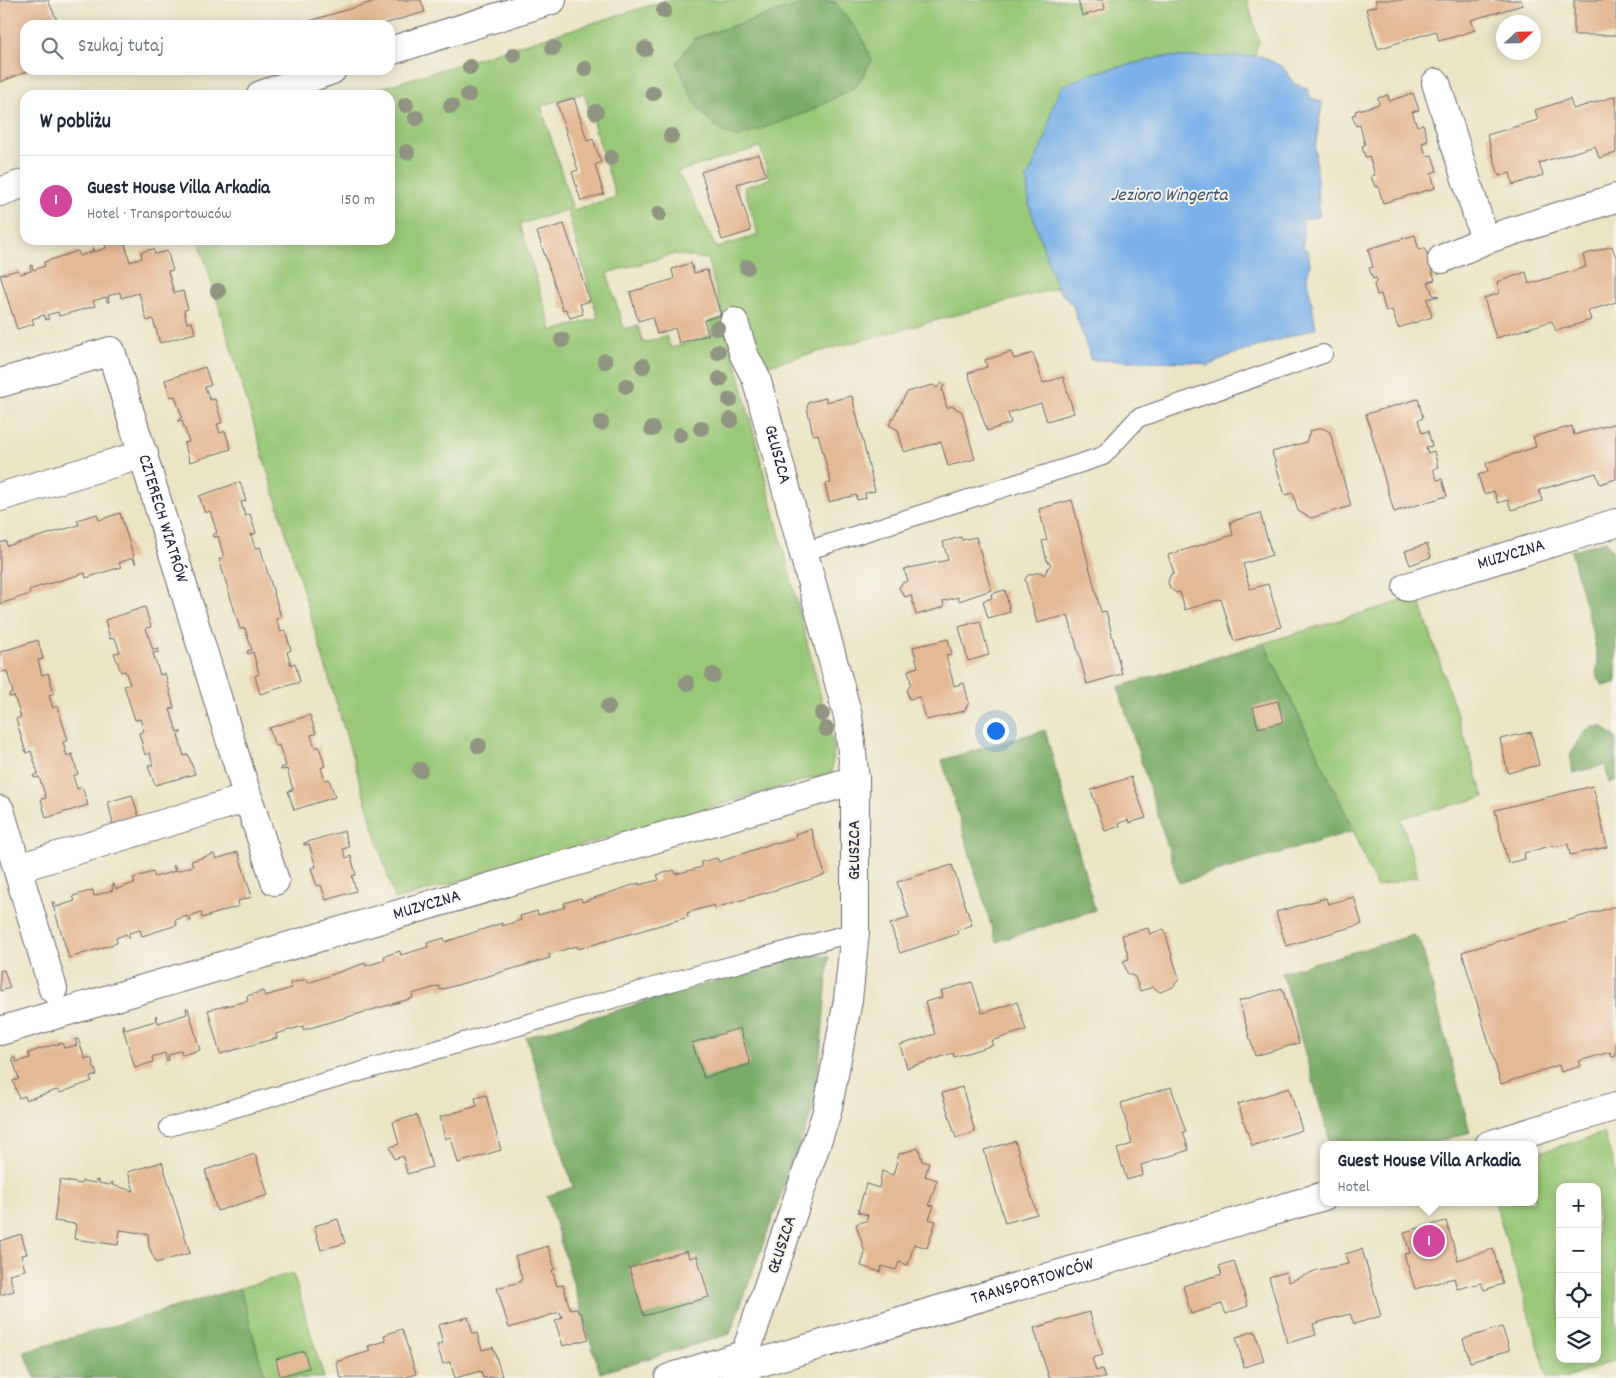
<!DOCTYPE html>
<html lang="pl">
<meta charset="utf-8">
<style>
body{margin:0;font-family:Dekko,sans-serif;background:#f2f2f3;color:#1f2937}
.controls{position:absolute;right:15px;bottom:15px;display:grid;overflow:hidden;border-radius:10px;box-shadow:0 2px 12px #0003}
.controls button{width:45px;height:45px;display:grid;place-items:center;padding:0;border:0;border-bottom:1px solid #e0e1e3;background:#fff;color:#1f2937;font:25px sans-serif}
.compass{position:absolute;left:1496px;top:15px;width:45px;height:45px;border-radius:50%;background:#fff;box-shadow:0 2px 12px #0003;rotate:68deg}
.you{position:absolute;left:995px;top:730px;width:18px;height:18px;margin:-12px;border:4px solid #fff;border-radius:50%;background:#1a73e8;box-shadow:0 0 0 8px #1a73e833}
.badge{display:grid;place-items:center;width:32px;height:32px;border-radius:50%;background:#111827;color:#fff;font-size:16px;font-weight:700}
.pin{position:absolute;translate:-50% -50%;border:2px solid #fff;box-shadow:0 1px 5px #0006}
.popup{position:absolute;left:1320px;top:1141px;width:218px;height:65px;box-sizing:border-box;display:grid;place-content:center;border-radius:10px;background:#fff;filter:drop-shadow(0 1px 4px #0005);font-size:16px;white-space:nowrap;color:#747a83}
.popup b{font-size:19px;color:#1f2937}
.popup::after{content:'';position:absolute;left:50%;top:100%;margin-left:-10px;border:10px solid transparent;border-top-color:#fff}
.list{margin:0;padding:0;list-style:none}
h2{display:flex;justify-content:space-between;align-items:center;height:65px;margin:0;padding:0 20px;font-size:21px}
h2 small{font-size:16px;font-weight:400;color:#747a83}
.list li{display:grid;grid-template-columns:32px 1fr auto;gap:15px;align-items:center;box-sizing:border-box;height:90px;padding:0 20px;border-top:1px solid #e0e1e3}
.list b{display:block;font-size:19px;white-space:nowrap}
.list p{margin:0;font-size:16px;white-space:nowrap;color:#747a83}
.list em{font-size:16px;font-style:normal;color:#747a83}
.icon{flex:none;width:28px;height:28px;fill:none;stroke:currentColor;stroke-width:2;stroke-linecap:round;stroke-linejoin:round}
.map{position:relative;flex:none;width:1616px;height:1378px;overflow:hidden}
.search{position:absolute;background:#fff;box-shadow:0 2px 12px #0003;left:20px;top:20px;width:375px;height:55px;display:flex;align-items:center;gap:12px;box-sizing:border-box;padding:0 18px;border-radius:15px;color:#747a83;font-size:19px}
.panel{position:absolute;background:#fff;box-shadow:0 2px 12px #0003;left:20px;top:90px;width:375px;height:155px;border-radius:15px}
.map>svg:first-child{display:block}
</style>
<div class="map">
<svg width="1616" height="1378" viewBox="0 0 1616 1378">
<rect width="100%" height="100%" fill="#f7f3e8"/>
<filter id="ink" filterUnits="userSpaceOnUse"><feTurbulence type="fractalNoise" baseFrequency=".02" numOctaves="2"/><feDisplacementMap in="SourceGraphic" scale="10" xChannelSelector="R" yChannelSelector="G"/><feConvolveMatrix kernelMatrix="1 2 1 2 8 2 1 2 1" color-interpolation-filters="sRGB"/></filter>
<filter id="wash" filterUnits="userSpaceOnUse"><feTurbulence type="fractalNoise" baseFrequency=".0096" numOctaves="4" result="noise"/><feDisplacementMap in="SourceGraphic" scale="20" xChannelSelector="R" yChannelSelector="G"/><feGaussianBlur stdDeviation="1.12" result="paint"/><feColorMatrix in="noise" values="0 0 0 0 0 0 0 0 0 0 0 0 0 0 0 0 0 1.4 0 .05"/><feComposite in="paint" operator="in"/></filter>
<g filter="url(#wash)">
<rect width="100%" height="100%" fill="#ebe5c6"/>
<g fill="#99c877" stroke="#5e7559" fill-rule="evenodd">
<path d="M668 0H814L695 38 677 62 698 108 836 3 825 0H1247L1259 42 1254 57H1162L1089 74 1049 126 1046 137 1027 179 1029 205 1057 288 769 365 753 358 726 324 834 748 832 772 395 900 199 240H390V95H358ZM584 93 616 197 573 210 541 106ZM760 147 770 179 744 187 758 235 716 248 692 197 677 172ZM567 210 598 318 552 331 520 224ZM675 254 707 259 724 318 709 322 712 335 671 348 666 336 643 343 638 326 624 329 607 273Z"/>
<polygon points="1418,596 1484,797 1401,818 1418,876 1376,887 1354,831 1264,643"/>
<path d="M1604 1133 1616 1172V1360L1567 1378H1548L1495 1202H1534V1154ZM1560 1187H1597V1359H1560Z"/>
<polygon points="293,1273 324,1378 265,1378 240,1288"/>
</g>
<g fill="#7aac68" stroke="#4e6752">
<path d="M814 0 836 3 861 35 872 60 857 86 808 112 737 138C702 125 690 95 677 62L695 38Z"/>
<polygon points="1606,541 1616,558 1616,683 1603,686 1596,673 1598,662 1593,634 1571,551"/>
<polygon points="1264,643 1354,831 1179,883 1118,687"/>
<polygon points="1592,727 1603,727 1616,738 1616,780 1609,783 1605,765 1573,773 1570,754 1586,730"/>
<polygon points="1045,730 1095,910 996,942 942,760"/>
<polygon points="1414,935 1421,943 1470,1132 1426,1145 1331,1145 1282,972"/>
<polygon points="809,954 829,957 816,1101 730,1334 600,1373 547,1196 573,1187 526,1037"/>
<polygon points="240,1288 265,1378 35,1378 24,1352"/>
</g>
<polygon fill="#7ab1e9" stroke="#4e6a92" points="1261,56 1283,67 1294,84 1306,87 1311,98 1322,103 1315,149 1319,217 1303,219 1303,247 1308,251 1310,264 1307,278 1316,328 1228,356 1208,366 1194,362 1091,360 1073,306 1057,288 1029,205 1027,179 1046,137 1052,108 1061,87 1089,74 1162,57"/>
<g id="blocks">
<g fill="#e4b996">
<polygon points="0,0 48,0 59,25 25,25 25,70 31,70 0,82"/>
<polygon points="379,0 421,0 425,12 380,25 293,25 301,19 303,23"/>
<polygon points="1078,0 1103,0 1105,9 1082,16"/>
<polygon points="1375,0 1521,0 1523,5 1471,20 1475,30 1457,36 1439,41 1436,31 1378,49 1366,9 1377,6"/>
<rect x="1574" y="0" width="42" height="35"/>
<polygon points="1413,93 1419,110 1412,112 1417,126 1423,124 1428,141 1422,143 1426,156 1432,155 1437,171 1431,173 1435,188 1383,203 1378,186 1375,187 1371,176 1375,175 1369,156 1365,157 1362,146 1365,145 1360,125 1356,126 1352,115 1356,114 1355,111 1379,104 1378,98 1388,95 1389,101"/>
<polygon points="1616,96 1616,153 1599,158 1595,146 1539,163 1543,175 1513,185 1510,173 1499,176 1487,135 1538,120 1535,110 1570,99 1573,109"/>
<polygon points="574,98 587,141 593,139 601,162 595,165 604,194 581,201 572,172 578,170 557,103"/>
<polygon points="759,154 766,175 737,184 751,231 722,240 701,172"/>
<polygon points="564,224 590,301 580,304 583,314 570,318 566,309 563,310 537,232"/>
<polygon points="1415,235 1419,250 1425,248 1435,280 1428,282 1433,295 1439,296 1427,299 1432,317 1398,328 1392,310 1386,312 1381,294 1377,295 1374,284 1377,281 1376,278 1373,279 1369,268 1373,267 1368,249"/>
<polygon points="116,240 124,240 130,262 142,258 141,252 153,249 155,254 167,251 173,270 168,271 174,293 183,291 188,309 184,310 187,323 192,322 195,333 160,343 153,319 147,321 139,293 121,298 120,292 108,296 109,302 107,302 106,297 93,301 95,306 59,316 58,312 47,315 49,319 46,320 44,315 32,319 34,324 17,329 0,275 18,270 20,274 31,271 30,266 32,265 33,270 45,266 44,262 78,251 80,256 92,252 93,247 94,252 106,248 105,243"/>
<polygon points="1612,246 1616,258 1616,302 1588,311 1591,320 1556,331 1552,321 1496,338 1484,298 1500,293 1497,282 1526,272 1529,284 1586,267 1583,255"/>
<polygon points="691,263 694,273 707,270 721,315 704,320 708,335 679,343 675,328 657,334 652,317 638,321 630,292 674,279 672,269"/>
<polygon points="1011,352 1014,359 1033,353 1043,383 1063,377 1074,413 1047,421 1041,403 1008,413 1011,423 987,431 968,373 987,367 985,360"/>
<polygon points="205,367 211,385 205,387 210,400 215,399 222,423 217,424 220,433 225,431 231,449 190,462 184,443 189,442 182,420 177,421 182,417 175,396 170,397 165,380"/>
<polygon points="941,383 944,385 942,389 947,408 952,406 962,412 975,459 948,466 941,442 904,452 898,430 889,425 907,392 933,385 937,388"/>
<polygon points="852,396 875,491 865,493 866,498 857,500 856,495 829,502 825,484 831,483 818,434 813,435 807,407 809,402 826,398 826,402"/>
<polygon points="1418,399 1423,418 1418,420 1422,433 1428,431 1432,446 1426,447 1428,453 1434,451 1438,467 1433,469 1437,480 1442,479 1447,496 1394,512 1366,414"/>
<polygon points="1616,423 1616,479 1600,484 1596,473 1539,490 1542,501 1511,510 1508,500 1498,503 1494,491 1484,494 1478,475 1488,472 1486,463 1536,447 1533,437 1572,426 1574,435"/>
<polygon points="1322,428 1330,432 1351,506 1311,518 1298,511 1293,493 1285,495 1272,452 1306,442 1310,431"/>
<polygon points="240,482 246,501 241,502 245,516 250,514 253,524 256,533 251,535 255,548 260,547 281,617 276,619 281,632 285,630 291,650 287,652 291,665 295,663 300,682 260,694 255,676 259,674 253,652 248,654 247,651 252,650 245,628 240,629 219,559 224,558 218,536 213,537 212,535 217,533 210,511 205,513 199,496"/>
<polygon points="1072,500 1101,612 1106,611 1122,674 1087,684 1068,615 1037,623 1025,579 1028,575 1040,572 1044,575 1051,564 1047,561 1042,541 1047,540 1039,509"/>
<polygon points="120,513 136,564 132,558 119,563 121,567 86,578 85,573 41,586 29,590 30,594 0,604 0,543 6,541 7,546 79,525 77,520 97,514 99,520"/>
<polygon points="1260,513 1272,555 1243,564 1250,589 1268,584 1281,627 1234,641 1221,599 1185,610 1180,592 1176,593 1170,588 1168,582 1171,574 1174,573 1168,555 1233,535 1230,522"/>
<polygon points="961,537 962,540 976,537 991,590 959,601 958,597 943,601 944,607 916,615 911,595 905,597 899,588 902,583 908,581 904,569 948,560 943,542"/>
<polygon points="1427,544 1431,557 1410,565 1405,551"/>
<polygon points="1005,590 1010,612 988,618 983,601 992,598 991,594"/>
<polygon points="145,607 151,627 146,628 153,650 158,649 159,652 153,653 160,675 165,673 174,708 170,709 177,732 182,732 178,735 184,756 188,754 195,774 155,785 148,766 153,765 150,753 145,755 139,733 144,731 140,719 135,720 124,686 130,684 125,671 121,672 114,653 120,652 115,638 110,639 105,620"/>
<polygon points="980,621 989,655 968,661 959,627"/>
<polygon points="948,639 952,654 946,655 954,686 964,683 969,703 964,711 926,720 920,697 909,699 907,691 911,683 908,670 918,667 913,647"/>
<polygon points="38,640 43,659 38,660 42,675 48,673 54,693 49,695 53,708 57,706 68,740 63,742 67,756 72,754 78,774 73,776 77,789 82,787 88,805 46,818 41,799 46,798 39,777 34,778 33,776 38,773 31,751 26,753 16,719 21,717 14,696 9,697 9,694 13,693 7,671 2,672 0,666 0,652"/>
<polygon points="1278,701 1283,722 1258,728 1253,707"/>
<polygon points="310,715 316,734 311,735 315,748 319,746 325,766 321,768 325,780 329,779 335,797 294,810 288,791 293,790 287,769 281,770 281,768 286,766 279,745 275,746 269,728"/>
<polygon points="1531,732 1539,765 1508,773 1500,739"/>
<polygon points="1131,777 1146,818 1129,823 1128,820 1119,823 1120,826 1105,831 1091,790"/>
<polygon points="1593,786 1607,847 1570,855 1568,844 1554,847 1554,845 1524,853 1525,859 1508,863 1495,810"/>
<polygon points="132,795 139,817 113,824 108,802"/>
<polygon points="811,829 825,875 715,908 714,905 687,913 688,917 578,949 577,946 549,954 550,958 440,990 439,986 426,990 412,994 413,998 303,1030 303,1026 276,1034 277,1038 220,1054 208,1010 248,1001 247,996 263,991 265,996 292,988 290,983 307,979 308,983 365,963 366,966 385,960 384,956 400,951 401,955 428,947 427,943 444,938 445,942 502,923 502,926 521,920 520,916 537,911 538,915 552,911 565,907 564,903 581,898 582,902 639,883 639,885 659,880 657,875 674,870 676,874 702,867 701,862 717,858 719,862 776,842 777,844 796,838 795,834"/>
<polygon points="344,831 349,847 343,849 346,858 351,856 356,875 352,876 356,891 326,900 321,885 317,886 311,868 316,867 309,844 304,845 304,843"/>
<polygon points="238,852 252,897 238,901 239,906 202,918 201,912 190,916 191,921 189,921 187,916 175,920 177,925 142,936 140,930 129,933 129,939 126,934 116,938 117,943 69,958 52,902 54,902 56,907 75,901 73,896 93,890 94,896 113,890 112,885 114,884 116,889 135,883 133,878 153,872 155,877 175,871 173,866 175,866 177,871 193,866 191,861 214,854 216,859"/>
<polygon points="952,865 972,925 957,930 958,934 900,953 890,924 909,918 897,882"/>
<polygon points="1354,897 1362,924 1286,946 1276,912 1326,898 1328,904"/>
<polygon points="1616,906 1616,1056 1612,1057 1610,1052 1579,1061 1581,1066 1561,1072 1559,1065 1501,1084 1462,952"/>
<polygon points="1148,928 1150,934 1164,929 1179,979 1173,987 1160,992 1153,987 1140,991 1135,977 1127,973 1123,961 1129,959 1122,935"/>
<polygon points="4,970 10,988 0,991 0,971"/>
<polygon points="972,982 982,1013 1017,1002 1026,1030 991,1041 993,1045 954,1057 953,1053 907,1068 900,1045 935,1034 925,1002 943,997 941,991"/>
<polygon points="1282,988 1299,1043 1255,1056 1239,1001"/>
<polygon points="186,1008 188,1008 200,1050 182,1055 181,1050 168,1055 169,1060 167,1061 165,1053 152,1057 153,1062 135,1068 122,1025 124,1025 125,1030 155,1021 156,1015 158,1023 187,1014"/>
<polygon points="740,1028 750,1064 704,1078 692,1043"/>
<polygon points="75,1039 78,1039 85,1059 91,1057 97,1075 90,1077 92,1081 60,1093 57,1090 26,1100 25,1096 19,1098 13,1081 19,1079 12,1058 15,1057 16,1062 30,1058 28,1053 46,1047 62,1043 64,1048 77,1045"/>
<polygon points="962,1087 975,1132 956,1138 942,1093"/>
<polygon points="1171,1087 1186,1132 1183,1132 1189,1150 1141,1165 1143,1175 1127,1180 1117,1149 1132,1144 1121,1103"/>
<polygon points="1289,1088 1302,1130 1252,1146 1238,1104"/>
<polygon points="486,1095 501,1150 458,1163 451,1137 445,1139 440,1117 477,1106 475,1098"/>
<polygon points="417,1115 432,1167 407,1174 403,1156 394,1159 390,1147 399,1144 393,1122"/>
<polygon points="1015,1141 1037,1214 1005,1223 984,1150"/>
<polygon points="919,1148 922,1161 929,1163 925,1176 937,1180 929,1205 934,1206 929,1219 936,1221 927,1248 914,1244 908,1265 899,1262 896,1270 882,1266 880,1272 861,1266 865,1253 856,1224 866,1221 868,1215 858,1212 866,1184 879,1188 882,1171 893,1175 899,1154"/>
<polygon points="255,1154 268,1195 217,1211 205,1170"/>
<polygon points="162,1162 190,1253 156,1263 149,1247 148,1234 120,1230 118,1245 74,1239 76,1224 54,1221 60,1180 81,1184 82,1181 96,1183 96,1180 99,1181 99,1183 109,1185 113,1182 112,1185 134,1191 128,1172"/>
<polygon points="338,1219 345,1243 321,1250 314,1226"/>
<polygon points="1446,1221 1458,1260 1493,1249 1503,1284 1484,1290 1481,1283 1457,1289 1454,1278 1415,1289 1404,1254 1410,1253 1404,1232"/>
<polygon points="21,1234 27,1254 21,1255 25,1270 9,1274 14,1291 0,1295 0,1241"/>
<polygon points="548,1246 555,1269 552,1270 557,1286 563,1285 570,1309 576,1308 579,1313 581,1313 589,1339 563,1346 555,1321 562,1318 560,1312 509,1328 497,1288 520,1282 522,1278 515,1256"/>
<polygon points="1362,1249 1381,1316 1354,1324 1350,1314 1330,1319 1313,1324 1316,1335 1288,1343 1269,1277 1286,1272 1289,1282 1317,1270 1348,1264 1345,1254"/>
<polygon points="687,1251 689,1258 697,1256 709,1297 644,1316 629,1268"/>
<polygon points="1234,1261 1248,1306 1226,1314 1222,1304 1191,1314 1183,1286 1222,1274 1219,1266"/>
<polygon points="1089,1312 1103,1355 1092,1358 1096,1371 1102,1369 1105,1378 1049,1378 1034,1328"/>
<polygon points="468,1317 473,1334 477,1333 482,1350 493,1347 502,1376 483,1378 481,1371 455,1378 450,1362 443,1364 437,1345 443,1343 438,1325"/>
<polygon points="1502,1327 1510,1350 1470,1362 1463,1339"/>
<polygon points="402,1329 416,1374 404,1378 341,1378 336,1362 370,1351 368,1346 386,1341 384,1335"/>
<polygon points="1255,1331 1264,1361 1244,1367 1236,1337"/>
<polygon points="304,1351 309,1368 280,1376 276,1359"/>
</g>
</g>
</g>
<g filter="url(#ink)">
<use href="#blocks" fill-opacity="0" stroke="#68666c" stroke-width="1"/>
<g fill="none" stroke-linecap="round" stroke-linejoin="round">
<defs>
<g id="lane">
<polyline points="803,552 1103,456 1138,418 1323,354"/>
<polyline points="169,1127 685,978 855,932"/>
</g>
<g id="street">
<polyline points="390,51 552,0"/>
<polyline points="1436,83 1485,240"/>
<polyline points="261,95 332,70"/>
<polyline points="0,192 25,183"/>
<polyline points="1442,259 1485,240 1616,198"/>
<path id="s1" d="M734 322 744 355 756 378 848 716 855 780V932L848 1000 827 1112 737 1378"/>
<path id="s2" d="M0 383 111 351 248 798 275 881"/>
<polyline points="0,497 144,454"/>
<path id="s3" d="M1407 587 1616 523"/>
<polyline points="0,810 53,989"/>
<polyline points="18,868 248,798"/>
<path id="s4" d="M0 1031 855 780"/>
<polyline points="1489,1145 1616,1106"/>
<path id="s5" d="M741 1368 1324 1196"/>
<polyline points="669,1378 746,1354"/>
</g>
</defs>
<use href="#lane" stroke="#68666c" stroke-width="20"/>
<use href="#street" stroke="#68666c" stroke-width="30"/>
<use href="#lane" stroke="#fff" stroke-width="18"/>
<use href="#street" stroke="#fff" stroke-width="28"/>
</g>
<g fill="#909583">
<circle cx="664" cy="11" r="8"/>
<circle cx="553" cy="48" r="8"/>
<circle cx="645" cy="49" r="8"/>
<circle cx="514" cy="55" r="8"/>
<circle cx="470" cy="67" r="8"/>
<circle cx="585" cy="69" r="8"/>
<circle cx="653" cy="93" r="8"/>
<circle cx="468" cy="95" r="8"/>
<circle cx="406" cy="105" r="8"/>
<circle cx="451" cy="106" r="8"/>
<circle cx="596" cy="112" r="8"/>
<circle cx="416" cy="118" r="8"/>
<circle cx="671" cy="136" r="8"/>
<circle cx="407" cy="152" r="8"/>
<circle cx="611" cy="158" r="8"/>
<circle cx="659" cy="214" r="8"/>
<circle cx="747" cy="267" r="8"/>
<circle cx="218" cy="291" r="8"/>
<circle cx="717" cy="328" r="8"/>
<circle cx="562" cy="340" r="8"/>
<circle cx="718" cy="352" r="8"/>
<circle cx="605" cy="361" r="8"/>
<circle cx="643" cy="366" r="8"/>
<circle cx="720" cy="379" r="8"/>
<circle cx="626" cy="386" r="8"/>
<circle cx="730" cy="400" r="8"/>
<circle cx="731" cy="420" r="8"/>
<circle cx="601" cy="423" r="8"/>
<circle cx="701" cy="428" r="8"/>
<circle cx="652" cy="429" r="8"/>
<circle cx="680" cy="435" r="8"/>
<circle cx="713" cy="675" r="8"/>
<circle cx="687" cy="683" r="8"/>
<circle cx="608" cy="707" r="8"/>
<circle cx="822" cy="714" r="8"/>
<circle cx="826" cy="729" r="8"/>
<circle cx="479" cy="746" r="8"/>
<circle cx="420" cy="770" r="8"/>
</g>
</g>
<g text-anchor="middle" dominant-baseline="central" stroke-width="4" stroke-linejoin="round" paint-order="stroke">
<g font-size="18" fill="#22223b" stroke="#f7f3e8">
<text stroke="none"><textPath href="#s1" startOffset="140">GŁUSZCA</textPath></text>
<text stroke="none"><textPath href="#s2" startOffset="291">CZTERECH WIATRÓW</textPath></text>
<text stroke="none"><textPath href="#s3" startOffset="109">MUZYCZNA</textPath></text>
<text transform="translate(855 850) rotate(-90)">GŁUSZCA</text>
<text stroke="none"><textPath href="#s4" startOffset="445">MUZYCZNA</textPath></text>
<text transform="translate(783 1245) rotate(-72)">GŁUSZCA</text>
<text stroke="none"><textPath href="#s5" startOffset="304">TRANSPORTOWCÓW</textPath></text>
</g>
<g font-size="19" font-style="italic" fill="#415478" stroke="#f7f3e8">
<text x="1169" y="196">Jezioro Wingerta</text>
</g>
</g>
</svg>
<div class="controls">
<button>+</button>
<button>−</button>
<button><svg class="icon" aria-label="locate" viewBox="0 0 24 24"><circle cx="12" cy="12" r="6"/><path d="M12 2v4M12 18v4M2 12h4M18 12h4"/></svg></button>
<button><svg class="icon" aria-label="layers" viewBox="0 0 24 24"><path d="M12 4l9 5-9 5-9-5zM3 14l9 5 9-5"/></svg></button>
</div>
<svg class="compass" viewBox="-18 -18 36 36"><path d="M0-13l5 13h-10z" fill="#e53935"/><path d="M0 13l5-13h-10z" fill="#747a83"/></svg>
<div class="you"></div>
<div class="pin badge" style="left:1429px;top:1241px;background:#d1479c">1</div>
<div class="popup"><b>Guest House Villa Arkadia</b>Hotel</div>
<div class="search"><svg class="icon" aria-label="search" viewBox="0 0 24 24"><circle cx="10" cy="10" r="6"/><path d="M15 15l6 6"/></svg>Szukaj tutaj</div>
<section class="panel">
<h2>W pobliżu<small></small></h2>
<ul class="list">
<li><span class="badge" style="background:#d1479c">1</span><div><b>Guest House Villa Arkadia</b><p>Hotel · Transportowców</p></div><em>150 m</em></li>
</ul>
</section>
</div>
